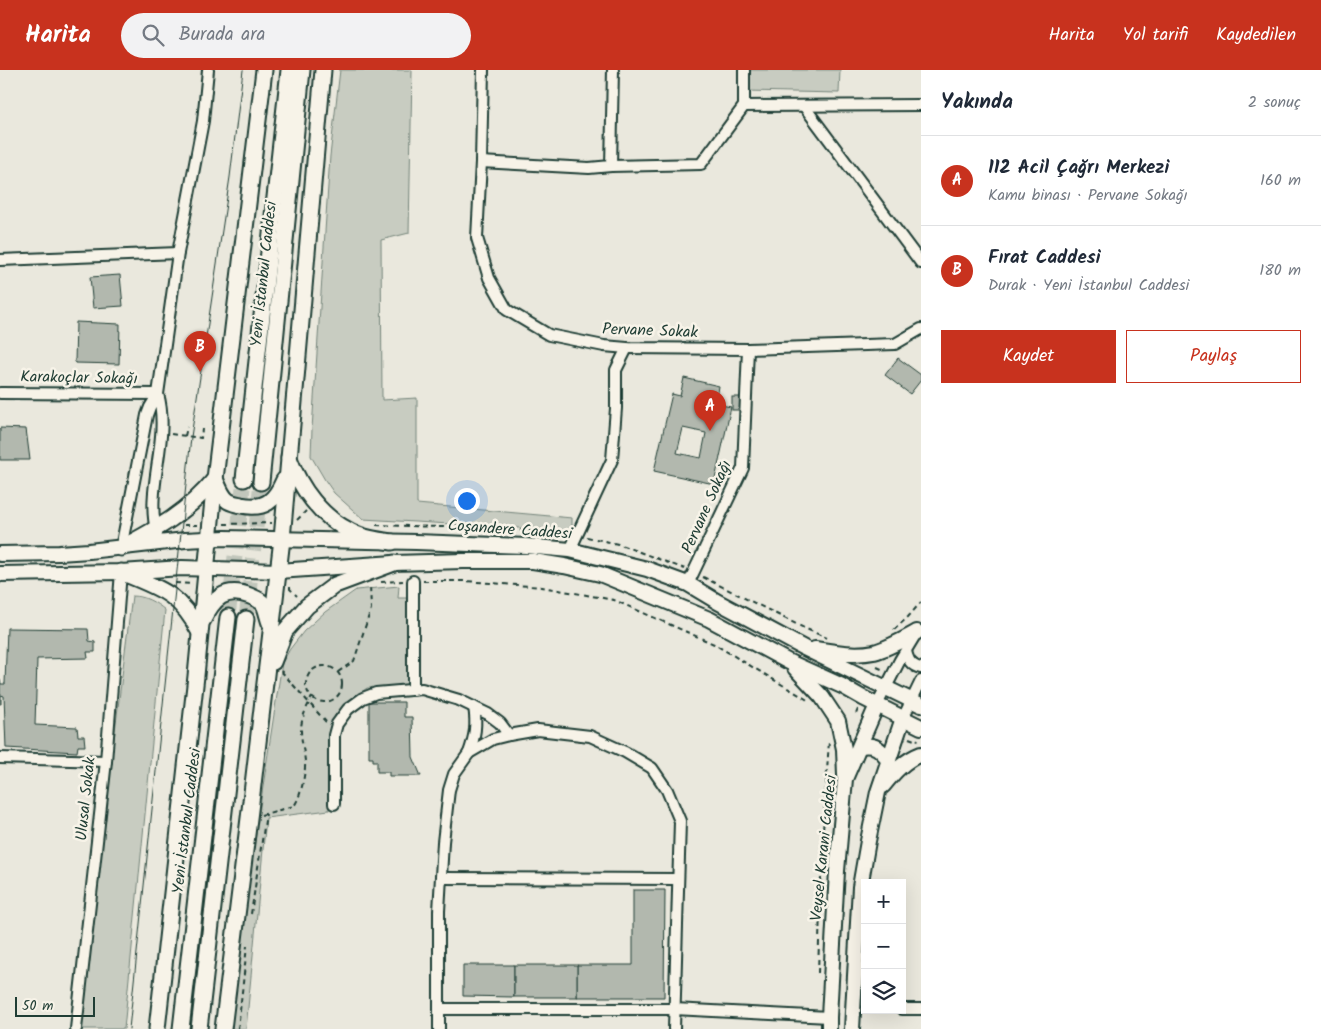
<!DOCTYPE html>
<html lang="tr">
<meta charset="utf-8">
<style>
body{margin:0;font-family:Kalam,sans-serif;background:#f2f2f3;color:#1f2937}
.controls{position:absolute;right:15px;bottom:15px;display:grid;overflow:hidden;border-radius:0px;box-shadow:0 5px 20px #0002}
.controls button{width:45px;height:45px;display:grid;place-items:center;padding:0;border:0;border-bottom:1px solid #e0e1e3;background:#fff;color:#1f2937;font:25px sans-serif}
.scale{position:absolute;left:15px;bottom:12px;width:80px;box-sizing:border-box;padding-left:5px;border:2px solid #1f3d34;border-top:0;font-size:14px;line-height:18px;white-space:nowrap;color:#1f3d34;-webkit-text-stroke:4px #f7f3e8;paint-order:stroke}
.you{position:absolute;left:466px;top:430px;width:18px;height:18px;margin:-12px;border:4px solid #fff;border-radius:50%;background:#1a73e8;box-shadow:0 0 0 8px #1a73e833}
.badge{display:grid;place-items:center;width:32px;height:32px;border-radius:50%;background:#c8321e;color:#fff;font-size:16px;font-weight:700}
.pin{position:absolute;translate:-50% -41px;filter:drop-shadow(0 1px 2px #0008)}
.pin::after{content:'';position:absolute;top:26px;width:18px;height:15px;background:inherit;clip-path:polygon(0 0,100% 0,50% 100%)}
.list{margin:0;padding:0;list-style:none}
h2{display:flex;justify-content:space-between;align-items:center;height:65px;margin:0;padding:0 20px;font-size:21px}
h2 small{font-size:16px;font-weight:400;color:#747a83}
.list li{display:grid;grid-template-columns:32px 1fr auto;gap:15px;align-items:center;box-sizing:border-box;height:90px;padding:0 20px;border-top:1px solid #e0e1e3}
.list b{display:block;font-size:19px;white-space:nowrap}
.list p{margin:0;font-size:16px;white-space:nowrap;color:#747a83}
.list em{font-size:16px;font-style:normal;color:#747a83}
.actions{display:flex;gap:10px;padding:15px 20px}
.actions a{flex:1;padding:11px 0;border:1px solid #c8321e;border-radius:0px;text-align:center;font-size:18px;color:#c8321e}
.actions .main{background:#c8321e;color:#fff}
.icon{flex:none;width:28px;height:28px;fill:none;stroke:currentColor;stroke-width:2;stroke-linecap:round;stroke-linejoin:round}
.map{position:relative;flex:none;width:921px;height:959px;overflow:hidden}
header{display:flex;align-items:center;gap:30px;box-sizing:border-box;height:70px;padding:0 25px;background:#c8321e;color:#fff}
header strong{font-size:24px}
nav{display:flex;gap:28px;margin-inline-start:auto;font-size:18px}
.search{width:350px;height:45px;background:#f2f2f3;display:flex;align-items:center;gap:12px;box-sizing:border-box;padding:0 18px;border-radius:28px;color:#747a83;font-size:19px}
main{display:flex}
aside{flex:1;background:#fff}
.map>svg:first-child{display:block}
</style>
<header>
<strong>Harita</strong>
<div class="search"><svg class="icon" aria-label="search" viewBox="0 0 24 24"><circle cx="10" cy="10" r="6"/><path d="M15 15l6 6"/></svg>Burada ara</div>
<nav><a>Harita</a><a>Yol tarifi</a><a>Kaydedilen</a></nav>
</header>
<main>
<div class="map">
<svg width="921" height="959" viewBox="0 0 921 959">
<rect width="100%" height="100%" fill="#eae8dd"/>
<filter id="ink" filterUnits="userSpaceOnUse"><feTurbulence type="fractalNoise" baseFrequency=".02" numOctaves="2"/><feDisplacementMap in="SourceGraphic" scale="10" xChannelSelector="R" yChannelSelector="G"/><feConvolveMatrix kernelMatrix="1 2 1 2 8 2 1 2 1" color-interpolation-filters="sRGB"/></filter>
<g filter="url(#ink)">
<g fill="#c8ccc1" stroke="#74847a">
<polygon points="340,0 412,0 409,163 381,170 382,330 417,328 417,434 572,448 572,461 363,449 334,423 325,410 311,386 312,359 330,86"/>
<polygon points="747,0 840,0 839,23 747,21"/>
<path d="M399 516 398 528H410V620L367 618 347 633 335 645 331 663 329 740 266 748 246 959H231C244 837 263 715 282 593L290 579 304 561 325 542 356 520Z"/>
<path d="M132 526C145 526 155 532 165 540L124 959H82L106 733Z"/>
</g>
<g fill="#b2b8ae" stroke="#1f3d34" fill-rule="evenodd">
<polygon points="120,205 123,236 93,238 90,207"/>
<polygon points="76,252 120,254 119,294 75,293"/>
<polygon points="898,288 921,305 921,310 910,324 885,305"/>
<path d="M684 308 719 316 716 334 731 337 714 414 654 401 672 324 680 326ZM683 358 706 363 701 388 677 383Z"/>
<rect x="732" y="327" width="11" height="13"/>
<polygon points="0,358 26,359 30,390 0,390"/>
<polygon points="7,558 88,559 89,571 95,572 95,582 87,582 88,588 37,589 35,655 77,657 78,666 84,666 85,676 78,676 77,682 6,678 4,626 1,625 1,634 0,634 0,610 1,614 5,614"/>
<polygon points="369,632 404,632 404,647 412,647 413,687 421,706 389,706 389,702 377,702 377,691 373,691 373,688 369,688"/>
<polygon points="633,820 665,820 664,927 577,927 577,895 633,895"/>
<polygon points="463,895 514,895 514,927 463,926"/>
<rect x="514" y="895" width="63" height="32"/>
</g>
<g fill="none" stroke-linecap="round" stroke-linejoin="round">
<g stroke="#c1c6bb" stroke-width="15" stroke-dasharray="15 8" stroke-linecap="butt">
<polyline points="228,547 244,409"/>
<polyline points="246,549 261,412"/>
</g>
<defs>
<g id="minor">
<polyline points="483,0 481,92 477,168 489,208 507,240 549,265 604,276 627,278 748,279 895,274 921,259"/>
<polyline points="744,0 744,36"/>
<polyline points="804,36 921,193"/>
<polyline points="481,92 589,98 611,96 701,94 744,36 921,35"/>
<polyline points="611,96 613,0"/>
<polyline points="0,190 178,183"/>
<polyline points="0,323 158,324"/>
<path d="M157 464C144 419 171 370 158 324L178 183 203 51 208 0"/>
<polyline points="121,478 147,345 150,337 158,324"/>
<polyline points="570,480 612,390 616,338 616,300 627,278"/>
<polyline points="688,514 743,398 748,279"/>
<path d="M906 581C908 590 911 596 921 598"/>
<polyline points="413,620 413,511"/>
<polyline points="877,635 900,590 917,562"/>
<polyline points="903,648 921,611"/>
<path d="M469 683C475 666 477 655 474 637"/>
<polyline points="0,688 106,691"/>
<polyline points="334,734 334,665 337,654 348,639 363,628 376,623 422,619 459,630 488,644 500,653 509,665"/>
<polyline points="441,808 677,809"/>
<polyline points="439,939 674,939 829,947"/>
<polyline points="902,939 921,939"/>
<polyline points="76,959 106,691 121,502"/>
<polyline points="439,959 439,841 443,772 449,720 454,704 469,683 493,669 509,665 538,660 590,666 625,682 652,698 667,720 680,751 674,959"/>
</g>
<g id="major">
<polyline points="0,484 59,483 89,481 185,470 225,468 416,472 526,476 570,480 647,499 688,514 718,532 804,578 921,635"/>
<polyline points="0,504 121,502 182,498 278,501 394,493 463,491 533,491 564,496 600,504 709,549 789,592 842,616 863,628 921,657"/>
<path d="M815 579C834 582 855 586 874 582 889 578 904 569 917 562"/>
<polyline points="795,598 822,627 838,651 844,679 845,705"/>
<path d="M860 676C876 674 879 678 889 690"/>
<path d="M883 716C894 702 905 690 921 684"/>
<polyline points="829,959 829,947 837,801 845,709 877,635"/>
<polyline points="852,959 860,817 868,771 878,722 903,648"/>
</g>
<g id="highway">
<path d="M289 388C300 418 321 447 350 461 363 468 378 470 392 472"/>
<path d="M215 409C218 415 221 425 227 430 230 433 237 434 241 435 265 440 275 431 284 410"/>
<polyline points="244,409 289,0"/>
<polyline points="261,412 302,0"/>
<path d="M121 478C157 459 188 442 215 409"/>
<path d="M121 502C158 518 179 522 199 561"/>
<path d="M203 550C213 529 225 516 250 526 255 528 263 531 265 537 267 542 268 548 270 553"/>
<polyline points="273,592 285,561 307,536 335,515 394,493"/>
<polyline points="157,959 196,606 215,409 264,0"/>
<polyline points="181,959 228,547"/>
<polyline points="199,959 246,549"/>
<polyline points="223,959 250,740 282,469 323,0"/>
</g>
</defs>
<use href="#minor" stroke="#1f3d34" stroke-width="14"/>
<use href="#major" stroke="#1f3d34" stroke-width="18"/>
<use href="#highway" stroke="#1f3d34" stroke-width="19"/>
<g stroke="#1f3d34" stroke-width="2" stroke-dasharray="5 4" stroke-linecap="butt">
<polyline points="171,364 201,368 202,359"/>
<polyline points="185,366 187,357"/>
<polyline points="297,450 306,441"/>
<polyline points="224,454 272,453"/>
<polyline points="184,455 197,455"/>
<polyline points="376,455 506,459 565,464"/>
<polyline points="587,467 618,474 685,499"/>
<polyline points="703,507 804,558 827,568"/>
<polyline points="423,511 465,511 542,517 614,530 714,574 806,629 809,632"/>
<polyline points="381,512 403,511"/>
<polyline points="175,513 193,514"/>
<polyline points="290,517 290,519 297,526"/>
<polyline points="894,560 908,547 921,532"/>
<circle cx="324" cy="614" r="18"/>
<polyline points="877,597 884,600"/>
<polyline points="281,601 326,652"/>
<polyline points="338,602 354,591 371,539 370,515"/>
<polyline points="858,639 856,644 859,646"/>
<polyline points="909,668 917,671 918,669"/>
<path d="M261 745 294 736C301 727 306 702 305 691 304 681 301 670 301 660 301 648 307 637 312 627"/>
<polyline points="251,844 266,744"/>
<polyline points="818,903 822,776 829,671"/>
<polyline points="238,959 247,876"/>
</g>
<use href="#minor" stroke="#f7f3e8" stroke-width="10"/>
<use href="#major" stroke="#f7f3e8" stroke-width="14"/>
<use href="#highway" stroke="#f7f3e8" stroke-width="15"/>
<polyline stroke="#1f3d34" stroke-width="1" points="129,959 191,367 230,107 243,0"/>
</g>
</g>
<g text-anchor="middle" dominant-baseline="central" stroke-width="5" stroke-linejoin="round" paint-order="stroke">
<g font-size="16" fill="#1f3d34" stroke="#f7f3e8">
<text transform="translate(264 204) rotate(-84)">Yeni İstanbul Caddesi</text>
<text transform="translate(650 261) rotate(2)">Pervane Sokak</text>
<text transform="translate(79 308) rotate(1)">Karakoçlar Sokağı</text>
<text transform="translate(707 437) rotate(-66)">Pervane Sokağı</text>
<text transform="translate(510 460) rotate(4)">Coşandere Caddesi</text>
<text transform="translate(86 729) rotate(-84)">Ulusal Sokak</text>
<text transform="translate(187 751) rotate(-83)">Yeni İstanbul Caddesi</text>
<text transform="translate(824 778) rotate(-84)">Veysel Karani Caddesi</text>
</g>
</g>
</svg>
<div class="controls">
<button>+</button>
<button>−</button>
<button><svg class="icon" aria-label="layers" viewBox="0 0 24 24"><path d="M12 4l9 5-9 5-9-5zM3 14l9 5 9-5"/></svg></button>
</div>
<div class="scale">50 m</div>
<div class="you"></div>
<div class="pin badge" style="left:710px;top:361px">A</div>
<div class="pin badge" style="left:200px;top:302px">B</div>
</div>
<aside>
<h2>Yakında<small>2 sonuç</small></h2>
<ul class="list">
<li><span class="badge">A</span><div><b>112 Acil Çağrı Merkezi</b><p>Kamu binası · Pervane Sokağı</p></div><em>160 m</em></li>
<li><span class="badge">B</span><div><b>Fırat Caddesi</b><p>Durak · Yeni İstanbul Caddesi</p></div><em>180 m</em></li>
</ul>
<div class="actions"><a class="main">Kaydet</a><a>Paylaş</a></div>
</aside>
</main>
